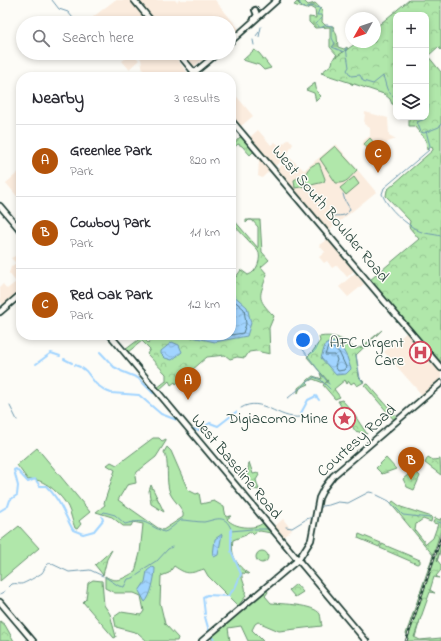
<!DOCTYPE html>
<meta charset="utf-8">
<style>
body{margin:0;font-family:"Indie Flower",sans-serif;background:#f7f7f7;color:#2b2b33}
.controls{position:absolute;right:12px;top:12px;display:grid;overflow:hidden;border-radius:8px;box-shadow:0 2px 6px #0003}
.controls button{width:36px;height:36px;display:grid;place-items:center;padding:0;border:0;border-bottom:1px solid #e1e1e2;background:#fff;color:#2b2b33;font:20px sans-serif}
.compass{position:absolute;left:345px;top:12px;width:36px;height:36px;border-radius:50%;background:#fff;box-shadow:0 2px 6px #0003;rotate:230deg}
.you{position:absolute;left:303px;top:340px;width:14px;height:14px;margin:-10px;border:3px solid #fff;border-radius:50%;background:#1a73e8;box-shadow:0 0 0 6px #1a73e833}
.badge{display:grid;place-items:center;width:26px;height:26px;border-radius:50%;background:#b45309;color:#fff;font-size:13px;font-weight:700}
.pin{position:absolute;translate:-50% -33px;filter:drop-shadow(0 1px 2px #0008)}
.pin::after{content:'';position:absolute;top:21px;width:14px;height:12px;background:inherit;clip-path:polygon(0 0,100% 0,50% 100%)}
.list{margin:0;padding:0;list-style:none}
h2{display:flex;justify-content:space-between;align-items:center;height:52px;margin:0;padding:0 16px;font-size:17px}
h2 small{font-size:13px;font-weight:400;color:#7c7c81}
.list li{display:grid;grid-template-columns:26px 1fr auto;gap:12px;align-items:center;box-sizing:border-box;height:72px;padding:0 16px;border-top:1px solid #e1e1e2}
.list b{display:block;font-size:15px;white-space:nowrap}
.list p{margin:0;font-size:13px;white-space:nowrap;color:#7c7c81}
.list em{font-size:13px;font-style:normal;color:#7c7c81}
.icon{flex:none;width:22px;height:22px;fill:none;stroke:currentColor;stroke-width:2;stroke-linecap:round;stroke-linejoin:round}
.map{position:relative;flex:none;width:441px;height:641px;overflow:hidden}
.search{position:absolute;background:#fff;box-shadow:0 2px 6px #0003;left:16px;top:16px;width:220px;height:44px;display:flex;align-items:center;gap:10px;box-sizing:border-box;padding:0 14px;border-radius:22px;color:#7c7c81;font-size:15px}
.panel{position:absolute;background:#fff;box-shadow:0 2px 6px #0003;left:16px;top:72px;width:220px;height:268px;border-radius:16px}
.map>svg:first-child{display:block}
</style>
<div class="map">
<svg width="441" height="641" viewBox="0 0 441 641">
<defs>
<pattern id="forest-firs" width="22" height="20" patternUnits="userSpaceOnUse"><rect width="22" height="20" fill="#b0e7aa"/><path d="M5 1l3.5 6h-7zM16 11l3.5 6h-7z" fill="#97c793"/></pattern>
<pattern id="park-crowns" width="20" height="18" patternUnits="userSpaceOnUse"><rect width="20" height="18" fill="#b0e7aa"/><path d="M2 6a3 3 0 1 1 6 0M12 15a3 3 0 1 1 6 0" fill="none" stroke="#97c793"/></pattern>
<pattern id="water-waves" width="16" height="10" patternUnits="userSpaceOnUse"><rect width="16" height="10" fill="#a1d4ff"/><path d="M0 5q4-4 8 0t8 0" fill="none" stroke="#8ab7db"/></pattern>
</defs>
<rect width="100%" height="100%" fill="#fdfcf7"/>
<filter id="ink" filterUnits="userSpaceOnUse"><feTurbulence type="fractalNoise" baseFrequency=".025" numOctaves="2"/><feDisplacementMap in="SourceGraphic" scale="8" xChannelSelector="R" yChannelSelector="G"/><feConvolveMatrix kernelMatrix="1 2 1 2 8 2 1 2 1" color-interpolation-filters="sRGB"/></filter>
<g filter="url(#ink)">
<g fill="#fbecde">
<polygon points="115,0 130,0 149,23 98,23 93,17"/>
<polygon points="136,0 175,0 177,2 179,0 215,0 239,29 229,37 229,23 154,23"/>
<polygon points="132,53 139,60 129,69 122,61"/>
<polygon points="136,53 172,53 187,72 184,77 144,77 141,59"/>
<polygon points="179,53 211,53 192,68"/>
<polygon points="233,92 253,116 240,127 231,116 231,94"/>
<polygon points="365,112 388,118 389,135 396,139 388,142 381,153 372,156 362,145 364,140 370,136 370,128 364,124"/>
<polygon points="258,130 271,145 275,142 280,146 289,139 293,144 286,157 274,167 249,138"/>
<polygon points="336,144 376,192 328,231 276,170 290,158 304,170"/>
<polygon points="259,157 270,170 262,178 258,176 259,160 256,159"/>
<polygon points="21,170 21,201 6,183"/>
<polygon points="329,238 355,270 347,277 337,265 332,268 327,261 324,263 319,257 325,252 319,245"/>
<polygon points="21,253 21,292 4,306 0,301 0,287 3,284 7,289 16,282 9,273 11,267 16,263 11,258"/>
<polygon points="355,273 364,284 348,297 339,287"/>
<polygon points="407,332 441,372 441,378 422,395 384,352"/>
<polygon points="283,519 292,530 283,537 274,527"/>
</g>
<g fill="#b0e7aa" stroke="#68926f">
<polygon points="370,138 379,149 373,155 364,144"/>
<path d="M335 146 357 170C350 177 347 184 336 183L320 159Z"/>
<path d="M319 163 325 179 324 182 307 186C303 174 307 166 319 163Z"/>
<polygon points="301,176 303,177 306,186 295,188 294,180"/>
<polygon points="354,177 359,184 346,195 340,188"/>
<path d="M153 438H159L162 441 166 439V441L156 457 137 472 135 476 136 483 127 485 118 500 158 528 163 530 183 517C185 509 173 501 170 493 165 481 170 461 164 452L167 447 171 451 188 490 196 494 199 493 201 504 214 501 224 507 226 517 231 516 227 519C234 528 255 530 263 523L271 533 260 531 255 532 253 535 252 532H248L246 535 233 540C230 555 237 566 249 574L242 573C241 581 247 586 245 594L246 596 238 606 208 576 204 569C189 574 187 575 174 566L169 573 161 576 160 603 165 624 178 638 177 641H147L138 633 116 627 114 617 121 612 141 615 144 611 141 596 134 593H115L105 588V576C117 584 123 578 135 572L140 553 143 524 133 522 131 526H123L112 517 96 512 105 505 104 503 115 470 107 465 111 462 117 465Z"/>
<path d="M37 448 90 512 79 521 81 524 77 529 75 528C72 521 71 513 68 507 62 495 42 476 28 480L17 465Z"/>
<polygon points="19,526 39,548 0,581 0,541"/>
<polygon points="441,541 441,548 415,637 406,634 433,555 436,557"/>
<polygon points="93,580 102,581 104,605 110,614 116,637 114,638 83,602 86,599 88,583"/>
<path d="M267 590 268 592 265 596 271 603C281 604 314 604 320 614 321 617 321 623 322 626L279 631 258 622 255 624 252 630 263 641H248L241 626 228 628 230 641H213L210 637Z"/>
</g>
<g fill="url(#forest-firs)" stroke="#68926f">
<path d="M297 0H303L308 5 315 3C323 10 323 11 322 22L325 25 333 26 337 36 338 47 344 49 347 47 349 55 396 91 391 97 355 82 353 85 350 83V80L333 63 335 60 334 57 337 55 330 47V27L315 28 309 22V17L316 18 315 10 310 7 306 9 294 5 297 2 300 5Z"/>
<polygon points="322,372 329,381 326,382 326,384 313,379 307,382 309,384 300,388 298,393 298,388 313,376 322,379 320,373"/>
</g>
<g fill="url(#park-crowns)" stroke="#68926f">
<polygon points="409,0 441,0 441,50 438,47 428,56 441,72 441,362 370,280 419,239 409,227 410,221 386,196 387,190 433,150 432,146 427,150 426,140 414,126 409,126 409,117 426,117 426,15 396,15 396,105 392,104 390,99 384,94 321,73 332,64 333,59 358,42 375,42 375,28"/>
<polygon points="254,50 259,53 271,68 264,70 259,65 243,60"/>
<polygon points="315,83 317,92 321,96 316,101 314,93 306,90"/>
<polygon points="240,137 245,139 257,154 257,156 253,152 250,155 242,146 238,144 231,150 231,147"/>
<path d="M233 219 258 248V227L252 220H249L246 223V220H260L262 252 269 260 261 267 267 274C260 297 255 297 274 316L269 328 270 354 256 351 249 352 245 358 237 357 230 359 225 355 207 357 176 384 175 382 171 385 169 381 159 390 157 388 166 381V374L147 354 150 349 142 341 128 352 125 350 142 337 148 343 158 335H231V274L236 277 241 270 248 275C257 273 262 257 258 251 252 244 242 234 234 225Z"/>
<path d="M382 330 356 355 359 377 364 382 357 386 354 382 351 384 349 381 347 384 345 380 334 389 340 397 335 399 323 385 328 381 307 357 313 351 320 341 319 337C333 334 345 339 355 349L362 347Z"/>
<polygon points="368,384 398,418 395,421 365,386 364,385"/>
<polygon points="342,400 352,411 348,418 338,401"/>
<polygon points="353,413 367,434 355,431 349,420"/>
<polygon points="428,457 433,460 440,459 441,475 425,463"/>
<polygon points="386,458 396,469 382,474 376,468"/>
<path d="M249 462 253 474 258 473 259 475 256 480 259 490 253 489C245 481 248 471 249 462Z"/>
<polygon points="414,470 420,476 414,490 407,487 403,479"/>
<polygon points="151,485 164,512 151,504 149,491"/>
<polygon points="393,501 401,507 432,517 431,522 423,519 416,524 415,530 426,544 433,538 438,524 433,523 435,518 440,520 441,518 441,530 433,555 391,504"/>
<polygon points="359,534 381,543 379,547 358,538"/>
<polygon points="441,540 441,547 437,560 441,565 441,570 436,576 439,578 434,577 430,590 435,593 430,592 414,637 420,640 441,638 441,641 407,641"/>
<polygon points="382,544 420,560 420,563 417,564 380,548"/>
<polygon points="112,550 107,559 103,575 95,565"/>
<circle cx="262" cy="557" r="6"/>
<polygon points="296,584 303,592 295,597 289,590"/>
<polygon points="0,621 5,625 14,641 0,641"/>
</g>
<g fill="url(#water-waves)" stroke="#6d98ae">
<polygon points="231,284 233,289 231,293 247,307 251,323 247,336 215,342 183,335 231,335"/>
<polygon points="172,342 179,345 182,352 172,360 165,358 161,354 161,351"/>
<polygon points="330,342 335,343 337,347 342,348 347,357 351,369 346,374 336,375 321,358 325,345"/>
<polygon points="222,534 218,555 214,557 213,555 215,539"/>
<path d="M152 567 155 568C155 576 151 597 145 602L139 591 145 582 147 571Z"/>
</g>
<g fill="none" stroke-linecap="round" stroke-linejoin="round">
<g stroke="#537985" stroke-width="1">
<polyline points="231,298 244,309 246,324 243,333 231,335"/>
<polygon points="330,346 339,352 346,367 344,370 338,371 335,366 337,360 335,355 325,355 328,347"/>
</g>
<g stroke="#6d98ae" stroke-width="1">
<polyline points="52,0 59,9 68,12 77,23"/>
<path d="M299 0 300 4 304 8 311 6 320 8 317 15H321L322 18 316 23 320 28 327 25 332 26V38L335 44 332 47 344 52 346 48 349 67 347 70 351 76 360 75 363 81 373 84 383 76C387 86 385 93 396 97"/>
<polyline points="256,36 259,32"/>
<polyline points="259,37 261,27"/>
<polyline points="253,40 254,45"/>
<polyline points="426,103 429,105 426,113"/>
<polyline points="426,115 425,119 417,122 421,132 424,133 439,127 441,124"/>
<path d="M426 131 430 146 429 150 384 188 382 194C388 209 406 224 419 231 425 234 434 234 441 236"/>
<polyline points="343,194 345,201"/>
<path d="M331 216C339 215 346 218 350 209L346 202"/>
<polyline points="298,343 329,384"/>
<polyline points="356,355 360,378 363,382"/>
<polyline points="288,398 314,377 321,380 330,389"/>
<polyline points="10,406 17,420"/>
<path d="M241 408C262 395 278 420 300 417"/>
<polyline points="377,495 389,501 403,515 430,518"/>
<polyline points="321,508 322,506 329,505 338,502 348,503 369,492 374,493"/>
<path d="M102 514 104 512 115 515 125 524C147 518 145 524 164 532L167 531 181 520C188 520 196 522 204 522 215 520 225 513 231 529"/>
<polyline points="306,519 313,517"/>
<polyline points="436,521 441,523"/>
<polyline points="286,527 292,528 305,520"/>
<polyline points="254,529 268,529"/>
<polyline points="231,531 252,529"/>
<polyline points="157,561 168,549 172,547"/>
<polyline points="142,570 156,561"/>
<polyline points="105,577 119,586 124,587 128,579 133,578 142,572"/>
<path d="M6 590 12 584C16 583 18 584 21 584 24 584 39 575 42 573 45 569 45 565 50 563L69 572 90 570 103 576"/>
<polyline points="0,594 5,591"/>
</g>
<g stroke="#a1d4ff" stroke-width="2">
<polyline points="100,352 114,367 120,370"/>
<polyline points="64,359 72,363"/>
<polyline points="36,364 51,353 60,356"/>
<polyline points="75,365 80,367"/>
<polyline points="82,368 86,371 96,384 106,391 111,393 139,395 161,414 177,420"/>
<polyline points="121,371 138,378 153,393"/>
<polyline points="301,413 308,400 316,396 319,400"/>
<polyline points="193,429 199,430 210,423 218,426 236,412"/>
<path d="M0 511 8 506 10 500 17 495 18 486 14 470 16 469 28 482 35 479 40 486H46C60 499 64 514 73 530L83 534 94 531 103 520 102 517"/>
<polyline points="205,614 203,597 207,595 228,596 235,588 241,574 231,551 231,529"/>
<polyline points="205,617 209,631"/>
<polyline points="212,637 215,641"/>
</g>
<defs>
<g id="major">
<polyline points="134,0 153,23"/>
<polyline points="254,19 257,15 255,10"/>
<polyline points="229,43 277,0"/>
<polyline points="178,53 198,77"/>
<polyline points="189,77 218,53"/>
<polyline points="231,120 441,368"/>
<polyline points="0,206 21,231"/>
<polyline points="0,312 21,294"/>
<polyline points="110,335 366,641"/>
<polyline points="0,602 33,641"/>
<polyline points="202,641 299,559 311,540 319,498 324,488 333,476 441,383"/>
</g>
</defs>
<use href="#major" stroke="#1f3d34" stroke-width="8"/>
<use href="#major" stroke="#fdfcf7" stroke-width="4.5"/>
<defs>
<polyline id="rail" points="406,641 441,537"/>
</defs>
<use href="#rail" stroke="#1f3d34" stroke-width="2.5"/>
<use href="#rail" stroke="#fdfcf7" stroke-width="1" stroke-dasharray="3" stroke-linecap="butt"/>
</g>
</g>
<defs>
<symbol id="hospital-ring" viewBox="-11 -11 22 22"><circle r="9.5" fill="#fdfcf7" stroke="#d1495b" stroke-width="1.5"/><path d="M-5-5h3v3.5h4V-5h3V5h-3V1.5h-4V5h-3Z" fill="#d1495b"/></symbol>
<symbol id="sight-ring" viewBox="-11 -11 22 22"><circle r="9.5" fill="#fdfcf7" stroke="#d1495b" stroke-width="1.5"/><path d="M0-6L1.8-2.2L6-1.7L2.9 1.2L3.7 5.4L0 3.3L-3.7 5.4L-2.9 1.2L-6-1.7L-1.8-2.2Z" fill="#d1495b"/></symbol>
</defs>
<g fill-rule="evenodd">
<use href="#hospital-ring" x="408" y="340" width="25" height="25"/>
<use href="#sight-ring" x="332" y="406" width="25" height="25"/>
</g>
<g text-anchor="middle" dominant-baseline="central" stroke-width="3" stroke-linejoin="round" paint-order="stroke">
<g font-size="16" fill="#1f3d34" stroke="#fdfcf7">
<text transform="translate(330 214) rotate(50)">West South Boulder Road</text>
<text transform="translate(357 441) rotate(-42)">Courtesy Road</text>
<text transform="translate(236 467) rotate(50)">West Baseline Road</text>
</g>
<g font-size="16" fill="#1f3d34" stroke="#fdfcf7" text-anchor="end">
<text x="404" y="343">AFC Urgent<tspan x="404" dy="18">Care</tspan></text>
<text x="328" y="419">Digiacomo Mine</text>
</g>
</g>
</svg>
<div class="controls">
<button>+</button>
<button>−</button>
<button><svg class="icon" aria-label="layers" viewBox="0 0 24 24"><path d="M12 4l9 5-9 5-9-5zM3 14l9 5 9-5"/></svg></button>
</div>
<svg class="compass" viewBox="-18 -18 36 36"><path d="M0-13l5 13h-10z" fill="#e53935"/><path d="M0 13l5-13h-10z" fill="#7c7c81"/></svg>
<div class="you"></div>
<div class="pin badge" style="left:188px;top:400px">A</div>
<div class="pin badge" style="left:411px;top:480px">B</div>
<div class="pin badge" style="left:378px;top:173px">C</div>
<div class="search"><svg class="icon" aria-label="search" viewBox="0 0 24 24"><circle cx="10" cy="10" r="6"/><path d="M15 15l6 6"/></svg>Search here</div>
<section class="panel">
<h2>Nearby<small>3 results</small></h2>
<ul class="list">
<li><span class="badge">A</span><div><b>Greenlee Park</b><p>Park</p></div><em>820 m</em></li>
<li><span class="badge">B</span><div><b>Cowboy Park</b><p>Park</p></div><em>1.1 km</em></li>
<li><span class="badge">C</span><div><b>Red Oak Park</b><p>Park</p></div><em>1.2 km</em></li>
</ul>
</section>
</div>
